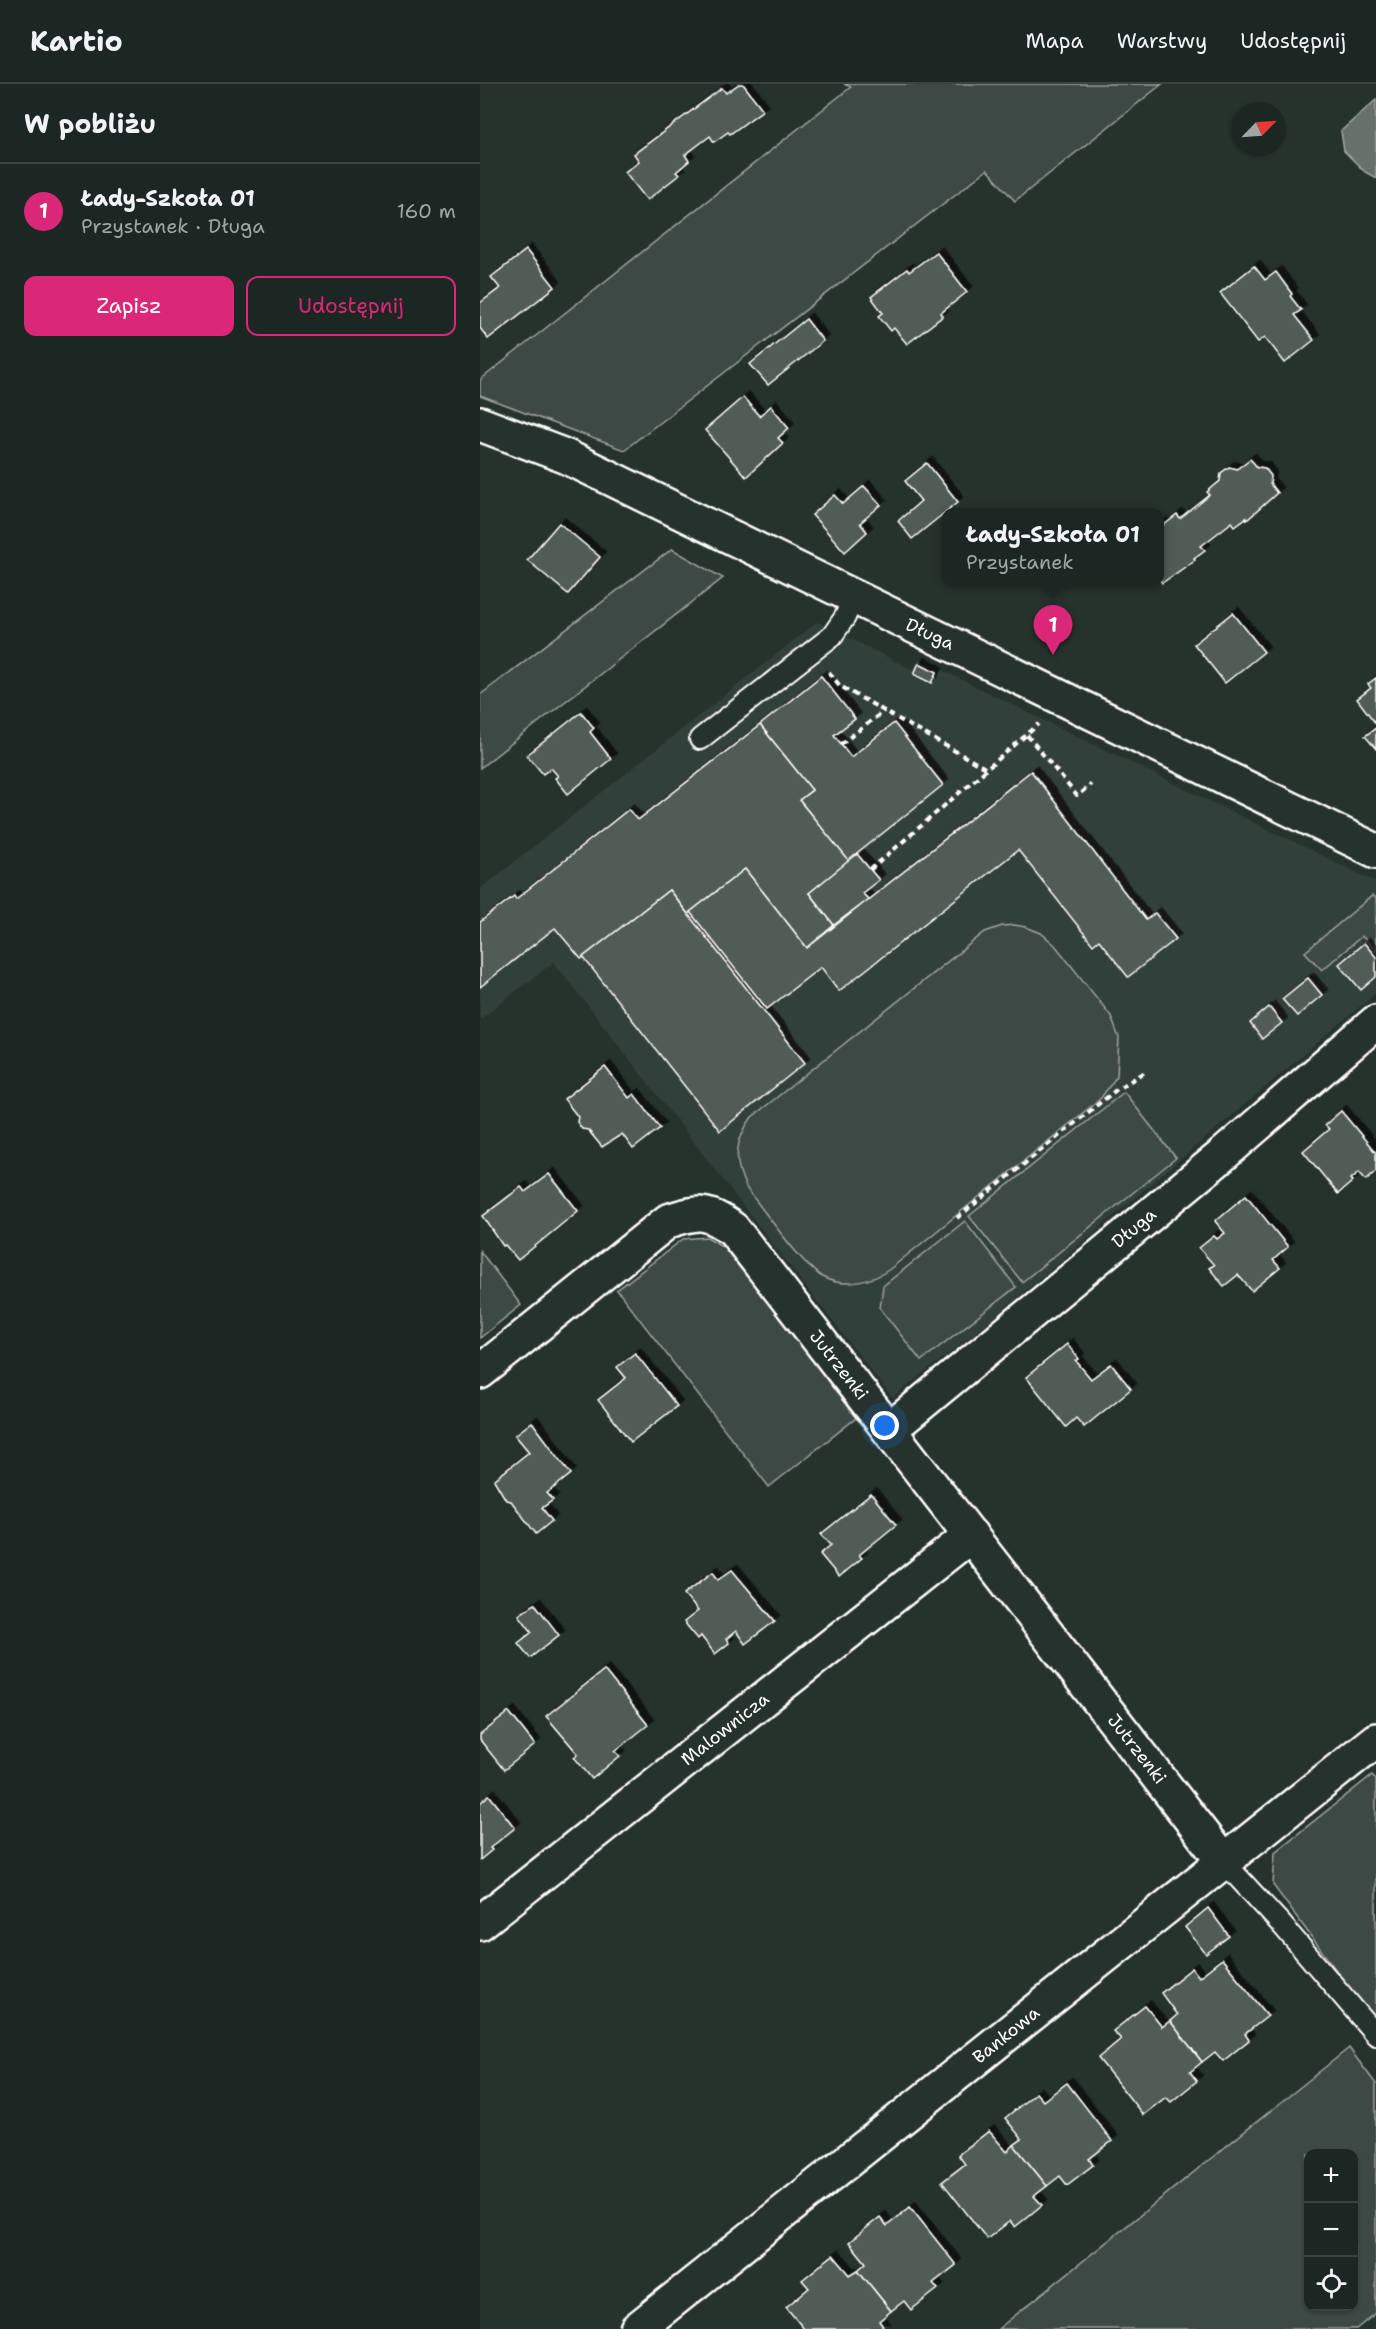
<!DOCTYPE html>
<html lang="pl">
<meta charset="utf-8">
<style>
body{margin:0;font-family:"Shantell Sans",sans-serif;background:#252e2a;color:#f1f3f6}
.controls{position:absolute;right:18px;bottom:18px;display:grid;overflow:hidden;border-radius:12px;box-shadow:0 2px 4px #0004}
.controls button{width:54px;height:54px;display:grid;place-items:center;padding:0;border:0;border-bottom:2px solid #3a4340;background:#1c2622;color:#f1f3f6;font:30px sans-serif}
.compass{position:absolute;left:752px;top:18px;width:54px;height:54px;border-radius:50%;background:#1c2622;box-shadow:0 2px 4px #0004;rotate:65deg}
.you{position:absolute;left:405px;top:1342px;width:21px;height:21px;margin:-15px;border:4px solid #fff;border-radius:50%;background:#1a73e8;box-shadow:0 0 0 9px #1a73e833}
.badge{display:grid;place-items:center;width:39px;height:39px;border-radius:50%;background:#db2777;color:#fff;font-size:20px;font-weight:700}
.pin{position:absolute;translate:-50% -50px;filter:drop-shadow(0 2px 3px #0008)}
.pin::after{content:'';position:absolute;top:32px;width:21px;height:18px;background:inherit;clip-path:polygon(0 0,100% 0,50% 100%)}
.popup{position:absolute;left:462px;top:424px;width:222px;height:78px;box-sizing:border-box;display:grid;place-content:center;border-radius:12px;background:#1c2622;filter:drop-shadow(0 2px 4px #0005);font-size:20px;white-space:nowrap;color:#a0a5a5}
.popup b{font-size:22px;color:#f1f3f6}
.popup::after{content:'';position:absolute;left:50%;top:100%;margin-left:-12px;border:12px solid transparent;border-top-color:#1c2622}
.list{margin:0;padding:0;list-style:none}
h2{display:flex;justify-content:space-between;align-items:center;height:78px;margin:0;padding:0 24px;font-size:26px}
h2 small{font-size:20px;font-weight:400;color:#a0a5a5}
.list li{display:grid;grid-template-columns:39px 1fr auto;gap:18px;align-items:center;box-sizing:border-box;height:96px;padding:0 24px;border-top:2px solid #3a4340}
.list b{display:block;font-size:22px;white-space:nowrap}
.list p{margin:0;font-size:20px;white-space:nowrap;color:#a0a5a5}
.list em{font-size:20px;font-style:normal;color:#a0a5a5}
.actions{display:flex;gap:12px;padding:18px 24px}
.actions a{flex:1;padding:14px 0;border:2px solid #db2777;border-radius:12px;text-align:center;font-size:21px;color:#db2777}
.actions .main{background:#db2777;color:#fff}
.icon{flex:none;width:33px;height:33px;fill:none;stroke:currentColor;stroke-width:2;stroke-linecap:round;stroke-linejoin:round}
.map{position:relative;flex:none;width:896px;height:2245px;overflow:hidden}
header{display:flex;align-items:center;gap:36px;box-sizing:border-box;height:84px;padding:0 30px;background:#1c2622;border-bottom:2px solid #3a4340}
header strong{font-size:28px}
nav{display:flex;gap:33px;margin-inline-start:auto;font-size:21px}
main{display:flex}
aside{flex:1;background:#1c2622}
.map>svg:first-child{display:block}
</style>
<header>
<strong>Kartio</strong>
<nav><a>Mapa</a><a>Warstwy</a><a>Udostępnij</a></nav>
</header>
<main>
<aside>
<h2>W pobliżu<small></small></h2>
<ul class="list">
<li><span class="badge">1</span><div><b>Łady-Szkoła 01</b><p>Przystanek · Długa</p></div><em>160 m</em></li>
</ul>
<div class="actions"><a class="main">Zapisz</a><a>Udostępnij</a></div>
</aside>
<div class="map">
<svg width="896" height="2245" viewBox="0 0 896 2245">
<defs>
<filter id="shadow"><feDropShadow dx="5.5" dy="-5.5" stdDeviation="0" flood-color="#0009"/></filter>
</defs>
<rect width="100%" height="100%" fill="#26332d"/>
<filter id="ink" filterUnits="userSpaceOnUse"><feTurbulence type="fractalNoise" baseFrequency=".0167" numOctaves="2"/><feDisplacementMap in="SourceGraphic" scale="12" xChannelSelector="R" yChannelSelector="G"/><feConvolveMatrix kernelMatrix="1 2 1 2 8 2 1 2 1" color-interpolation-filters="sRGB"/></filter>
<g filter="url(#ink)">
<polygon fill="#333f3a" points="337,538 433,586 439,575 896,798 896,909 508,1239 412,1314 74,878 0,935 0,805"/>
<g fill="#3e4944" stroke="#9ea4a2" stroke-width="1.5" fill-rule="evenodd">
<polygon points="364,0 682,0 535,117 507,86 144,366 0,312 0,296 371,3"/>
<polygon points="192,465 243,494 0,684 0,611"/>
<polygon points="892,812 896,814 896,867 882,852 842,886 825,868"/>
<path d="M534 841 546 843 561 849 575 861 631 932 639 954 637 992 620 1015 410 1185C392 1198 365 1204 344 1194 324 1184 283 1125 267 1105 253 1078 254 1057 272 1033L505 848 522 842Z"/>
<polygon points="644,1008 696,1074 542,1198 489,1132"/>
<polygon points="485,1137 536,1203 441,1277 400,1224 403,1202"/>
<polygon points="227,1153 247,1165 376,1334 289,1403 137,1206 203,1155"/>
<polygon points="0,1167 41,1221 0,1254"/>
<polygon points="892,1691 896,1695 896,1940 793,1801 795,1768"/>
<path d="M869 1964 896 2000V2229L876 2245H518ZM828 2070H874V2222H828Z"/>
</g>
<polygon fill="#67706c" stroke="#a4a9a7" stroke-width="1.5" points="896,16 896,94 885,88 864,67 861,47"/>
<g fill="#515c57" stroke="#fff" stroke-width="1.5" filter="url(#shadow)">
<polygon points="259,0 263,0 283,26 250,50 248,48 234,58 230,52 205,71 209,77 196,88 199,91 167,116 145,88 159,77 154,70 242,4 246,9"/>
<polygon points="46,166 75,203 8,255 0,244 0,219 20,204 11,193"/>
<polygon points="456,168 487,208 461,229 463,232 427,260 414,244 411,247 399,232 403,229 391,213 427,185 429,188"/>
<polygon points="774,182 785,196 796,188 812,210 810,212 821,226 814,231 834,256 805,279 785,253 778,258 740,209"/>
<polygon points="326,235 343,257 288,301 270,280"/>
<polygon points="263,313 279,332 291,322 309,344 298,354 303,359 266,393 225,346"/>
<polygon points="770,375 777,383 785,384 791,392 790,400 797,409 767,436 766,434 755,442 752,438 721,462 725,466 714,474 715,476 682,499 680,496 680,440 684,441 697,431 700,435 730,411 727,408 740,397 741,389 749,383 757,385"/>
<polygon points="447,379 478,418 432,455 418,437 441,417 425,397"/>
<polygon points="384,402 401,421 380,439 387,448 365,468 332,431 355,411 363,420"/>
<polygon points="79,439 120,473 88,510 47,476"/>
<polygon points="753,529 784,568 745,599 714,560"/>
<polygon points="439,579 457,588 452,599 434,590"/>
<polygon points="341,592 375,635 354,651 371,673 414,639 463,701 368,777 319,716 332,706 280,641"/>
<polygon points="896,594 896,640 877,615 891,604 888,600"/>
<polygon points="101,628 114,644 110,648 131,675 88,710 75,694 78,692 71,684 63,690 47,671"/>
<polygon points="280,641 332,706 319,716 369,777 329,809 354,841 327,864 265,785 208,830 189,806 101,875 75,844 0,903 0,838 34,812 36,815 149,725 158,736"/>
<polygon points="896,644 896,665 885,652"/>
<polygon points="551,687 666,836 675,829 696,855 648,893 619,856 613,861 538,766 359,907 341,883 287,925 210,828 265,785 327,864"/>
<polygon points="377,770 399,796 382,809 388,815 354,841 329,809"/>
<polygon points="189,806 325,979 240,1047 103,873"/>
<polygon points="884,859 896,873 896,893 881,906 859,880"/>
<polygon points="828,894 842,911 817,932 802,915"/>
<polygon points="789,923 802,939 782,955 770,939"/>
<polygon points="125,983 149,1014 154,1010 180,1044 153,1065 142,1050 122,1063 108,1046 102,1045 97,1038 98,1033 84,1015"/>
<polygon points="861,1027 896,1069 896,1087 886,1096 879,1088 871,1095 873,1097 858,1110 823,1067 849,1045 845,1041"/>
<polygon points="69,1090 98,1127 38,1176 25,1161 23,1162 3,1132 41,1103 45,1108"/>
<polygon points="766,1111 808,1163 793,1176 800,1184 772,1207 758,1191 744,1202 729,1184 734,1181 719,1164 734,1152 737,1155 745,1149 735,1137"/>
<polygon points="587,1260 599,1275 596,1277 611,1295 631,1280 651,1305 604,1343 596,1334 586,1343 546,1293"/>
<polygon points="155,1269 197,1322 151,1358 118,1316 146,1294 137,1283"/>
<polygon points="52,1338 91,1390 67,1409 73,1416 62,1424 72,1437 56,1450 31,1417 26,1416 14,1396 49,1368 35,1351"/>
<polygon points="391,1410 416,1441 379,1471 382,1474 359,1493 340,1470 351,1461 341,1450"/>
<polygon points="252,1486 295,1537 265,1560 256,1547 246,1555 249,1559 235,1570 221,1552 218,1555 204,1538 218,1527 204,1510 233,1488 238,1496"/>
<polygon points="55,1520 79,1551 50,1574 38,1559 52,1548 39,1531"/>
<polygon points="124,1586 168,1641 135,1667 140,1672 112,1695 94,1673 98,1670 66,1632"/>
<polygon points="29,1628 55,1661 24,1686 0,1656 0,1651"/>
<polygon points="9,1711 35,1744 10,1764 12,1766 0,1776 0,1719"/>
<polygon points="728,1824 749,1852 726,1870 705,1843"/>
<polygon points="742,1875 788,1932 765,1950 769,1956 743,1977 735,1968 722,1978 690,1937 697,1931 681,1909 712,1884 719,1893"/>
<polygon points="665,1922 682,1943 690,1937 722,1978 710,1988 717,1997 691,2018 686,2013 663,2031 618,1974 641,1955 633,1947"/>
<polygon points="587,1999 632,2057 609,2075 613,2081 587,2101 580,2092 567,2102 534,2061 542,2055 525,2034 556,2009 563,2017"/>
<polygon points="509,2047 527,2068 534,2061 567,2102 554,2112 562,2121 535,2143 530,2137 507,2155 462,2098 485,2080 478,2071"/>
<polygon points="430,2123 476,2181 453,2199 458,2205 431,2226 424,2217 411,2227 378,2186 386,2179 369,2158 400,2133 407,2142"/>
<polygon points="353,2171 370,2191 378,2186 411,2227 399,2237 405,2245 324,2245 306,2223 329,2204 322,2196"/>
</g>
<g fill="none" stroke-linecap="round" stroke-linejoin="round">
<defs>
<g id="lane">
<polyline points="220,655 352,552 365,533 373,514"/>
<polyline points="744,1778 802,1841 896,1951"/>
</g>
<g id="street">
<path d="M0 1288 188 1137C219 1127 226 1126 253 1145L744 1778"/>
<polyline points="409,1346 738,1075 896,938"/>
<polyline points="0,1839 491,1451"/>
<polyline points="157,2245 896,1656"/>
</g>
<polyline id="secondary" points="0,340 85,372 896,767"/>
</defs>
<use href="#lane" stroke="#fff" stroke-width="24"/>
<use href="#street" stroke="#fff" stroke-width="38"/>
<use href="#secondary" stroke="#fff" stroke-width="38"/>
<g stroke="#fff" stroke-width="4" stroke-dasharray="6 4.5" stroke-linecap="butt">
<polyline points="349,588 360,602 505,684"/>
<polyline points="547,651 597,712 611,700"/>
<polyline points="361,660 404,627"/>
<polyline points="390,786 559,640"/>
<polyline points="477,1134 636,1006 665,988"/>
</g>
<use href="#lane" stroke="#26332d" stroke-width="20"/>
<use href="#street" stroke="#26332d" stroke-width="33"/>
<use href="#secondary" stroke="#26332d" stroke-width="33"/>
</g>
</g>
<g text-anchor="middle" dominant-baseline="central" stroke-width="6" stroke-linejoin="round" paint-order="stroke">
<g font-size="18" fill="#fff" stroke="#26332d">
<text transform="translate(450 550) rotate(25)">Długa</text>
<text transform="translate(654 1144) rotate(-40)">Długa</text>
<text transform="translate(359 1281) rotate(52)">Jutrzenki</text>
<text transform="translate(245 1645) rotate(-38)">Malownicza</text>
<text transform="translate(657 1665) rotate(52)">Jutrzenki</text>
<text transform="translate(526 1951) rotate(-39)">Bankowa</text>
</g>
</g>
</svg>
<div class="controls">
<button>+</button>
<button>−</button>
<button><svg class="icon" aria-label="locate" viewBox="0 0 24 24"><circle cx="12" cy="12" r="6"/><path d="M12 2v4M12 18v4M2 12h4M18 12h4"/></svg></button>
</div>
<svg class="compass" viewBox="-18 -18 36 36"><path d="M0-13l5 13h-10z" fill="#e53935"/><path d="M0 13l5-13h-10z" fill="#a0a5a5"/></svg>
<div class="you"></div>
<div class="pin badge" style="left:573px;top:571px">1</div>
<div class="popup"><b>Łady-Szkoła 01</b>Przystanek</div>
</div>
</main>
